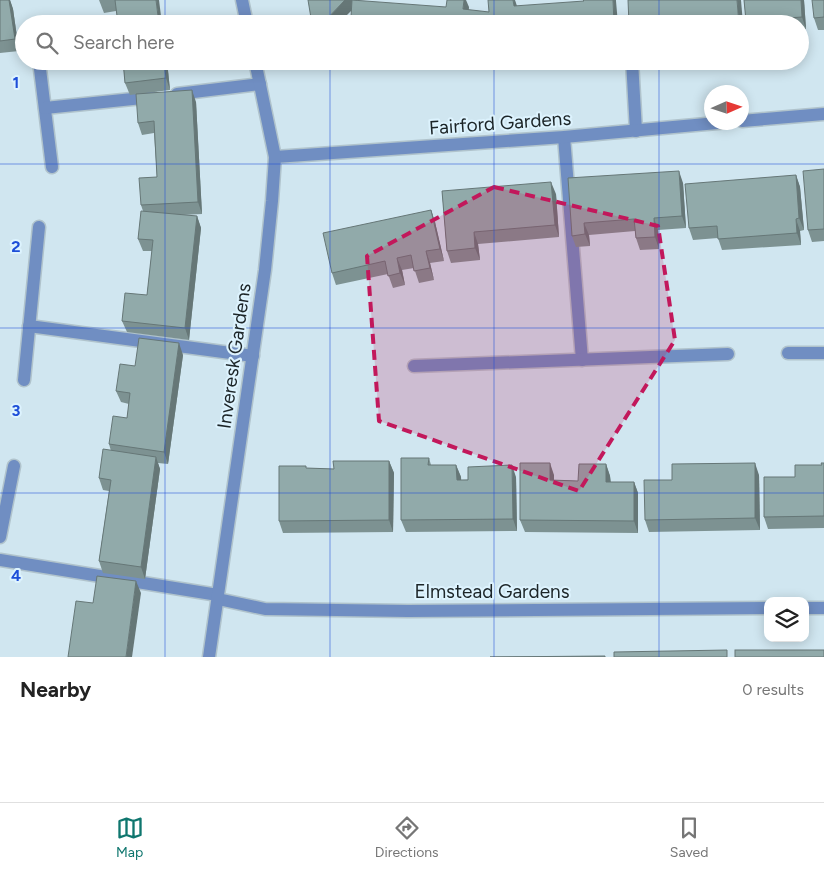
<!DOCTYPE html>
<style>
body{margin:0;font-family:Figtree,sans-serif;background:#f6f6f6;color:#222}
.controls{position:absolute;right:15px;bottom:15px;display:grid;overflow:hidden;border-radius:10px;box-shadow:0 2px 12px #0003}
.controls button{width:45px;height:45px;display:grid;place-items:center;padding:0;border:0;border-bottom:1px solid #e0e0e0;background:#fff;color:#222;font:25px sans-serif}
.compass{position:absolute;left:704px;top:85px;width:45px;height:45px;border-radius:50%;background:#fff;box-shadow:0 2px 12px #0003;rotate:87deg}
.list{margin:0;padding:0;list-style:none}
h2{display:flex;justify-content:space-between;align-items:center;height:65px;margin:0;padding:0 20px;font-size:21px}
h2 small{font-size:16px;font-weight:400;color:#767676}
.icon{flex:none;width:28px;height:28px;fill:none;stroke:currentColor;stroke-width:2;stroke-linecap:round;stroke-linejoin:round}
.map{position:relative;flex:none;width:824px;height:657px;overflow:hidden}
.search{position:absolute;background:#fff;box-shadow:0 2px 12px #0003;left:15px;right:15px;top:15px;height:55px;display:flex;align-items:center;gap:12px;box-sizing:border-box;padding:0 18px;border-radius:28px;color:#767676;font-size:19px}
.sheet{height:145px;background:#fff}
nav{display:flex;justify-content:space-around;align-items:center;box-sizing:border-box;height:70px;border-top:1px solid #e0e0e0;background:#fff;font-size:14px;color:#767676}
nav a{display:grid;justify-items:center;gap:2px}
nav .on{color:#0f766e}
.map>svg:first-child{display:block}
</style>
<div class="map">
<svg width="824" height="657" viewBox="0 0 824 657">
<rect width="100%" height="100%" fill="#d0e6f0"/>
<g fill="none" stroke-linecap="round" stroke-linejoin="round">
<defs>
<g id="lane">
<polyline points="39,61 52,167"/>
<polyline points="632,61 636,131"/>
<polyline points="177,94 260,84"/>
<polyline points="45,108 152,97"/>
<polyline points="564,137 582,360"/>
<polyline points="29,326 253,356"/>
<polyline points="788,353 824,353"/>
<polyline points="414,366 728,354"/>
<polyline points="24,380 39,227"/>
<polyline points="0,537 14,466"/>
<polyline points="0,560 218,595"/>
</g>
<g id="street">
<polyline points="242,0 247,24"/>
<polyline points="742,121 824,114"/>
<polyline points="275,157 564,137 728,122"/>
<polyline points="218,599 265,609 408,611 768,608"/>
<polyline points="805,608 824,608"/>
<polyline points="209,657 265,270 272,201 275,157 255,61"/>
</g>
</defs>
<use href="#lane" stroke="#b0c3cc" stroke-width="15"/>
<use href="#street" stroke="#b0c3cc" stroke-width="15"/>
<use href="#lane" stroke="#708ec2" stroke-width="12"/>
<use href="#street" stroke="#708ec2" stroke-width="12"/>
</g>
<g fill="#7d9292">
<polygon points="0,0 10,0 13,9 19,51 0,53"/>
<polygon points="99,0 159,0 116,11 104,13"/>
<polygon points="744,0 804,0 806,29 800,30 800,24 747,24 746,21"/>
<polygon points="824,0 824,30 818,30 814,18"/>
<polygon points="123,61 167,61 170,90 130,95 125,83"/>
<polygon points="495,61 551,61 496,66"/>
<polygon points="196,102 202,214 182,215 197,216 201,228 189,340 127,332 122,321 147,295 152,251 143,251 138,239 143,211 141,205 157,177 154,133 142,135 138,123"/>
<polygon points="824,169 824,241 812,242 808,230"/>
<polygon points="796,175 800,187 804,230 800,231 801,245 722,250 718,238 693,240 689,228"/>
<polygon points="568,178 683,183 686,228 658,230 659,249 640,250 636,238 635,231 589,235 590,246 576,247 572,236"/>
<polygon points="442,191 556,194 559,237 478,244 480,260 451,263 447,251"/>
<polygon points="431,210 435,222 444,261 430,263 434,280 419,283 414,268 402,270 405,285 393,288 388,274 336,285 332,273"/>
<polygon points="183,355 168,464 158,463 160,469 145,579 103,573 99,561 109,491 103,490 99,478 111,451 109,444 127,418 129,404 121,402 116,391 135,366"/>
<polygon points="429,458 431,465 456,465 461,477 461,480 516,477 517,531 406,532 401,520"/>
<polygon points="389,461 394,473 393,532 283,533 279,521 306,466 306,468 334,469"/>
<polygon points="824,463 824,528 768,529 764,517"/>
<polygon points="606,464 610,476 611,482 634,482 638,493 638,533 525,532 520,520 554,475 554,480 578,481"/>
<polygon points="759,475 760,530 649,532 645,520 672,480"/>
</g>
<g fill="#677">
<polygon points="9,0 10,0 13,9 19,51 15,39"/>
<polygon points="156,0 159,0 162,24 159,24"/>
<polygon points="345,0 357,0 358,4 338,24 322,24"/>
<polygon points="464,0 466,0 469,7 468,21 463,9"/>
<polygon points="513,0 515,0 517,6 514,6"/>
<polygon points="613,0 616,0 616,1 618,24 614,24"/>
<polygon points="737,0 741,0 743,24 739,24"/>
<polygon points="801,0 804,0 806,29 802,17"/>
<polygon points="164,61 167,61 170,90 166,78"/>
<polygon points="192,90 196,102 202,214 198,202"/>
<polygon points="679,171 683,183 686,228 682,216"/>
<polygon points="796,175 800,187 804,230 799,218"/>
<polygon points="551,182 556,194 559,237 555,225"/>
<polygon points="431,210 435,222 444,261 440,249"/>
<polygon points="197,216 201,228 189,340 185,328"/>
<polygon points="654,218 658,230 659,249 655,237"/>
<polygon points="796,219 800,231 801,245 797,233"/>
<polygon points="584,223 589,235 590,246 585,234"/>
<polygon points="474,232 478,244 480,260 475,248"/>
<polygon points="426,251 430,263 434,280 430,268"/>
<polygon points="397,258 402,270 405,285 400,273"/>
<polygon points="179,343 183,355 168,464 164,452"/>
<polygon points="156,457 160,469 145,579 141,567"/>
<polygon points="389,461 394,473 393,532 389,520"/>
<polygon points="550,463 554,475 554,492 550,480"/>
<polygon points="755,463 759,475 760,530 755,518"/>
<polygon points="606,464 610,476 611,494 606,482"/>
<polygon points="456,465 461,477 462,492 457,480"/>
<polygon points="512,465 516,477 517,531 513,519"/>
<polygon points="634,482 638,493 638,533 634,521"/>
<polygon points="136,581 141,593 132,657 126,657"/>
</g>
<g fill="#91aaaa" stroke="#677">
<polygon points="0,0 9,0 15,39 0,41"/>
<polygon points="115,0 156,0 159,24 118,24"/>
<polygon points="308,0 345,0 322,24 312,24"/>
<polygon points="352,0 446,7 447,0 464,0 463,9 489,12 488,0 513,0 514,6 584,1 583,0 613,0 614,24 490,24 489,15 488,24 336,24 336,15 351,17"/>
<polygon points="628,0 737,0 739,24 629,24"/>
<polygon points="744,0 801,0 802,17 746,21"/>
<polygon points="812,0 824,0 824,17 814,18"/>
<polygon points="123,61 164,61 166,78 125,83"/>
<polygon points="192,90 198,202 141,205 139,178 157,177 154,121 138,123 136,94"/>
<polygon points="824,169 824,229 808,230 803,171"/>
<polygon points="679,171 682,216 654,218 655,237 636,238 634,219 584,223 585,234 572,236 568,178"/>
<polygon points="796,175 799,218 796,219 797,233 718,239 717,226 689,228 685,184"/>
<polygon points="551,182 555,225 474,232 475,248 447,251 442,191"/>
<polygon points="431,210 440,249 426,251 430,268 414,271 411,255 397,258 400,273 388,276 385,261 332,273 323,233"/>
<polygon points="141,211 197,216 185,328 122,321 125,293 147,295 153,240 138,239"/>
<polygon points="139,338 179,343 164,452 109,444 113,416 127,418 130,393 116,391 120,364 135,366"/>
<polygon points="103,449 156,457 141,567 99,561 111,480 99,478"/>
<polygon points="401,458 429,458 428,465 456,465 457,480 468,480 468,467 512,465 513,519 401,520"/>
<polygon points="333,461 389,461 389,520 279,521 279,466 306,466 306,468 334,469"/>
<polygon points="520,463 550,463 550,480 578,481 579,464 606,464 606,482 634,482 634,521 520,520"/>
<polygon points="755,463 755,518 645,520 644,480 672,480 672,464"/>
<polygon points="821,463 824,463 824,516 764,517 764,477 795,477 795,465 822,465"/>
<polygon points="97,576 136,581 126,657 68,657 76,601 93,603"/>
<polygon points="727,650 727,657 614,657 614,652"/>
<rect x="735" y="650" width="89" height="7"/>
<polygon points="605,656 605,657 490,657"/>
</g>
<path fill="#c2185b" fill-opacity="0.2" stroke="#c2185b" stroke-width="4" stroke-dasharray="10 6" stroke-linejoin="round" d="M494 187 658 226 675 340 579 491 379 421 367 256Z"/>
<path fill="none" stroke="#1d4ed8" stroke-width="1" stroke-opacity="0.55" d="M165 0V24M330 0V24M494 0V24M659 0V24M165 61V657M330 61V657M494 61V657M659 61V657M0 164H824M0 328H824M0 493H824"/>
<g text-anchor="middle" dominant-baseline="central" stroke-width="4" stroke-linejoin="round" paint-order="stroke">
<g font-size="19" fill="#1c2528" stroke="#ddf3fe">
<text transform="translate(500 123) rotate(-4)">Fairford Gardens</text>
<text transform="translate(234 356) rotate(-82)">Inveresk Gardens</text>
<text x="492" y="591">Elmstead Gardens</text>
</g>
</g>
<g font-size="16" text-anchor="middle" font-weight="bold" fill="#1d4ed8" stroke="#ddf3fe" stroke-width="4" stroke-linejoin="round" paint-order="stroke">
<text x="16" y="88">1</text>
<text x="16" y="252">2</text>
<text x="16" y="416">3</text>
<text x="16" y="581">4</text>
</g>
</svg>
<div class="controls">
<button><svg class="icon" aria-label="layers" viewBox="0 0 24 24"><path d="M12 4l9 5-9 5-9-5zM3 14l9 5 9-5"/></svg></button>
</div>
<svg class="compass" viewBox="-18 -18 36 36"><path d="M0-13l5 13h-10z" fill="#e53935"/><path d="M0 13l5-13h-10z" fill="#767676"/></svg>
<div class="search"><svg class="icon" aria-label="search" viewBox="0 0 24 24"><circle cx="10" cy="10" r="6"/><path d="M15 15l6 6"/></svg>Search here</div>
</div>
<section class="sheet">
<h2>Nearby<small>0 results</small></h2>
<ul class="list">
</ul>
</section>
<nav>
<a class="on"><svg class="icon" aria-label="map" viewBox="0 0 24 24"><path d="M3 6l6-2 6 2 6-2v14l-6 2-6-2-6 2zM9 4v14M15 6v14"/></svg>Map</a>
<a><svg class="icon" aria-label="directions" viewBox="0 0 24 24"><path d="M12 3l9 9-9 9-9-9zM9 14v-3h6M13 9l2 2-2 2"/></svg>Directions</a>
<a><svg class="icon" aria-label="saved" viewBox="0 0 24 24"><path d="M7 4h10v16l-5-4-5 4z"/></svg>Saved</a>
</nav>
